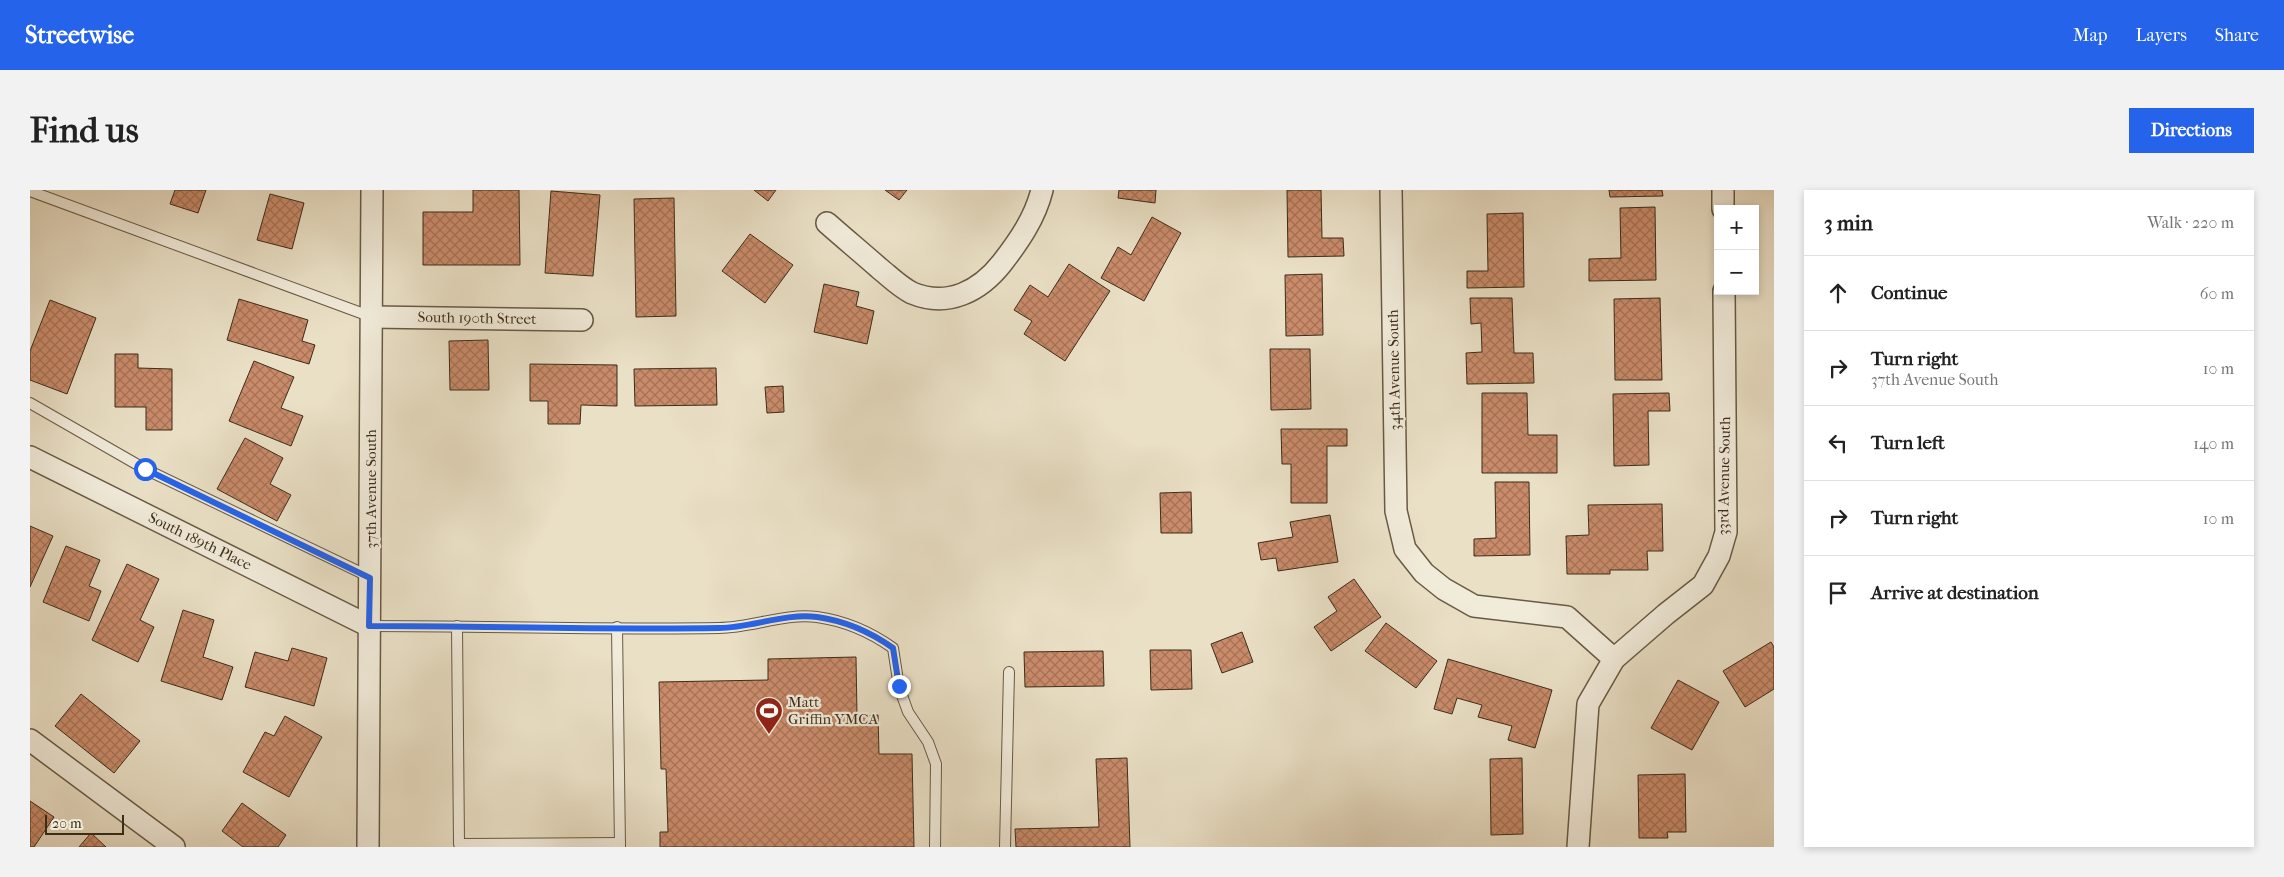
<!DOCTYPE html>
<meta charset="utf-8">
<style>
body{margin:0;font-family:"IM FELL French Canon",serif;background:#f2f2f2;color:#222}
.controls{position:absolute;right:15px;top:15px;display:grid;overflow:hidden;border-radius:0px;box-shadow:0 2px 8px #0003}
.controls button{width:45px;height:45px;display:grid;place-items:center;padding:0;border:0;border-bottom:1px solid #e0e0e0;background:#fff;color:#222;font:25px sans-serif}
.scale{position:absolute;left:15px;bottom:12px;width:79px;box-sizing:border-box;padding-left:5px;border:2px solid #3c2d19;border-top:0;font-size:14px;line-height:18px;white-space:nowrap;color:#3c2d19;-webkit-text-stroke:4px #f1ebda;paint-order:stroke}
.stop{position:absolute;width:15px;height:15px;margin:-11px;border:4px solid #2563eb;border-radius:50%;background:#fff}
.stop.end{background:#2563eb;border-color:#fff;box-shadow:0 1px 5px #0008}
.list{margin:0;padding:0;list-style:none}
h2{display:flex;justify-content:space-between;align-items:center;height:65px;margin:0;padding:0 20px;font-size:21px}
h2 small{font-size:16px;font-weight:400;color:#767676}
.list li{display:grid;grid-template-columns:32px 1fr auto;gap:15px;align-items:center;box-sizing:border-box;height:75px;padding:0 20px;border-top:1px solid #e0e0e0}
.list b{display:block;font-size:19px;white-space:nowrap}
.list p{margin:0;font-size:16px;white-space:nowrap;color:#767676}
.list em{font-size:16px;font-style:normal;color:#767676}
.icon{flex:none;width:28px;height:28px;fill:none;stroke:currentColor;stroke-width:2;stroke-linecap:round;stroke-linejoin:round}
.map{position:relative;flex:none;width:1744px;height:657px;overflow:hidden;border-radius:0px}
header{display:flex;align-items:center;gap:30px;box-sizing:border-box;height:70px;padding:0 25px;background:#2563eb;color:#fff}
header strong{font-size:24px}
nav{display:flex;gap:28px;margin-inline-start:auto;font-size:18px}
.intro{display:flex;align-items:center;justify-content:space-between;box-sizing:border-box;height:120px;padding:0 30px}
h1{margin:0;font-size:35px}
.button{padding:12px 22px;border-radius:0px;background:#2563eb;color:#fff;font-size:18px;font-weight:700}
main{display:flex;gap:30px;padding:0 30px}
aside{flex:1;background:#fff;border-radius:0px;box-shadow:0 2px 8px #0003}
.map>svg:first-child{display:block}
</style>
<header>
<strong>Streetwise</strong>
<nav><a>Map</a><a>Layers</a><a>Share</a></nav>
</header>
<div class="intro"><h1>Find us</h1><a class="button">Directions</a></div>
<main>
<div class="map">
<svg width="1744" height="657" viewBox="0 0 1744 657">
<defs>
<pattern id="building-cross-hatch" width="8" height="8" patternUnits="userSpaceOnUse" patternTransform="scale(1.25)"><rect width="8" height="8" fill="#ca8b6a"/><path d="M0 0l8 8M0 8l8-8" fill="none" stroke="#a57256"/></pattern>
</defs>
<rect width="100%" height="100%" fill="#eae0c6"/>
<filter id="stains"><feTurbulence type="fractalNoise" baseFrequency=".004" numOctaves="4"/><feColorMatrix values="0 0 0 0 .2 0 0 0 0 .09 0 0 0 0 .02 0 0 0 .5 -.17"/></filter>
<radialGradient id="worn" r=".72"><stop offset=".6" stop-color="#630" stop-opacity="0"/><stop offset="1" stop-color="#630" stop-opacity=".3"/></radialGradient>
<g fill="url(#building-cross-hatch)" stroke="#3c2d19">
<polygon points="145,0 176,0 168,23 140,14"/>
<polygon points="443,0 489,0 490,75 393,75 393,22 443,22"/>
<polygon points="724,0 746,0 738,11"/>
<polygon points="855,0 877,0 869,10"/>
<polygon points="1089,0 1126,0 1125,13 1088,8"/>
<polygon points="1257,0 1291,0 1292,48 1313,48 1314,66 1258,67"/>
<polygon points="1579,0 1632,0 1633,6 1580,7"/>
<polygon points="521,1 570,5 563,86 515,83"/>
<polygon points="240,4 274,13 262,59 227,50"/>
<polygon points="644,8 646,126 606,127 604,9"/>
<polygon points="1625,17 1626,90 1559,91 1559,69 1591,68 1590,18"/>
<polygon points="1493,23 1494,97 1437,98 1437,81 1458,81 1457,24"/>
<polygon points="1122,27 1151,43 1114,111 1071,88 1088,57 1101,65"/>
<polygon points="720,44 763,75 735,113 692,81"/>
<polygon points="1039,74 1080,101 1035,171 994,144 1002,131 984,120 1000,95 1018,107"/>
<polygon points="1292,84 1293,145 1256,146 1255,85"/>
<polygon points="794,94 829,102 826,116 844,121 837,154 784,142"/>
<polygon points="1440,108 1482,108 1484,163 1503,163 1504,193 1437,194 1436,163 1452,162 1451,133 1441,134"/>
<polygon points="1630,108 1632,190 1585,190 1584,109"/>
<polygon points="209,109 278,130 272,151 285,155 279,174 197,150"/>
<polygon points="20,110 66,128 37,204 0,190 0,161"/>
<polygon points="458,150 459,200 420,200 419,151"/>
<polygon points="1240,159 1280,159 1281,219 1241,220"/>
<polygon points="85,164 108,164 108,178 142,179 142,240 116,240 116,217 85,217"/>
<polygon points="224,171 264,187 251,218 273,226 261,256 199,231"/>
<polygon points="500,174 587,175 587,216 551,215 550,234 518,234 518,211 500,211"/>
<polygon points="686,178 687,215 605,216 604,179"/>
<polygon points="753,196 754,222 737,223 735,197"/>
<polygon points="1452,203 1497,203 1498,245 1527,245 1527,283 1452,283"/>
<polygon points="1639,203 1640,221 1618,221 1619,275 1584,276 1583,204"/>
<polygon points="1251,239 1317,239 1317,256 1297,256 1297,313 1261,313 1261,274 1252,274"/>
<polygon points="215,248 253,268 240,294 261,305 247,331 187,299"/>
<polygon points="1465,292 1499,292 1500,365 1444,366 1444,349 1466,348"/>
<polygon points="1161,302 1162,343 1131,343 1130,303"/>
<polygon points="1632,314 1633,361 1617,361 1618,380 1580,380 1580,384 1537,384 1536,346 1559,345 1558,315"/>
<polygon points="1300,325 1308,372 1248,381 1246,368 1231,370 1228,353 1263,347 1260,332"/>
<polygon points="0,336 23,346 0,397"/>
<polygon points="36,356 70,370 59,396 71,401 59,431 13,412"/>
<polygon points="97,374 129,389 110,430 124,437 108,472 62,450"/>
<polygon points="1324,389 1351,427 1301,461 1284,437 1307,421 1298,407"/>
<polygon points="153,420 184,430 173,467 203,477 192,510 131,491"/>
<polygon points="1356,433 1407,471 1386,498 1335,461"/>
<polygon points="1212,442 1223,472 1192,483 1181,454"/>
<polygon points="1741,452 1744,457 1744,499 1715,517 1693,481"/>
<polygon points="262,458 297,468 284,516 215,497 225,462 258,471"/>
<polygon points="1120,460 1161,460 1162,499 1121,500"/>
<polygon points="1073,461 1074,496 995,497 994,462"/>
<polygon points="826,467 827,526 848,525 849,564 882,564 884,657 630,657 630,642 638,642 636,579 631,579 629,492 738,490 738,469"/>
<polygon points="1418,469 1522,500 1505,558 1478,550 1482,536 1448,527 1452,515 1427,508 1422,524 1404,519"/>
<polygon points="1648,490 1689,512 1662,560 1621,538"/>
<polygon points="51,504 110,551 84,583 25,536"/>
<polygon points="255,526 292,547 259,607 213,582 235,542 244,546"/>
<polygon points="1097,568 1100,657 986,657 985,639 1069,637 1066,569"/>
<polygon points="1492,568 1493,644 1461,645 1460,569"/>
<polygon points="1655,584 1656,642 1637,642 1638,648 1609,648 1608,585"/>
<polygon points="0,611 24,627 4,657 0,657"/>
<polygon points="212,613 256,645 248,657 213,657 192,641"/>
<polygon points="61,643 76,657 49,657"/>
</g>
<g fill="none" stroke-linecap="round" stroke-linejoin="round">
<defs>
<g id="lane">
<polyline points="0,1 342,127"/>
<polyline points="0,213 115,279 340,387"/>
<path d="M339 436C456 436 572 440 689 438 722 438 753 423 787 427 816 431 839 441 863 458L869 497 878 522 898 552 906 574 905 657"/>
<polyline points="427,436 429,654 590,653"/>
<polyline points="587,437 590,657"/>
<polyline points="975,657 979,482"/>
</g>
<g id="street">
<polyline points="1361,0 1366,321 1375,359 1394,383 1414,399 1444,416 1537,427 1584,469"/>
<polyline points="1693,0 1693,19"/>
<path d="M797 33C814 48 832 63 849 78 859 86 870 97 882 103 918 118 950 101 972 73 989 51 1005 28 1012 0"/>
<polyline points="342,127 552,130"/>
<polyline points="0,267 339,436"/>
<polyline points="0,550 144,657"/>
<polyline points="338,657 342,0"/>
<polyline points="1548,657 1558,514 1584,469 1636,424 1673,395 1689,366 1696,342 1694,101"/>
</g>
</defs>
<use href="#lane" stroke="#685a44" stroke-width="12"/>
<use href="#street" stroke="#685a44" stroke-width="24"/>
<use href="#lane" stroke="#f1ebda" stroke-width="10"/>
<use href="#street" stroke="#f1ebda" stroke-width="21"/>
</g>
<g fill="none" stroke-linecap="round" stroke-linejoin="round">
<path stroke="#2563eb" stroke-width="6" d="M115 279 340 388 339 436C456 436 573 440 689 438 722 438 753 423 787 427 816 431 839 441 863 458L869 496"/>
</g>
<defs>
<symbol id="stadium-pin" viewBox="-11 -11 22 30"><path d="M0 17L-7.5 6A9.5 9.5 0 1 1 7.5 6Z" fill="#8f2418" stroke="#f1ebda"/><path d="M0-5a6.5 5 0 1 0 0 10a6.5 5 0 1 0 0-10ZM-3.5-1.8h7v3.6h-7Z" fill="#fff"/></symbol>
</defs>
<g fill-rule="evenodd">
<use href="#stadium-pin" x="723" y="505" width="32" height="43"/>
</g>
<g text-anchor="middle" dominant-baseline="central" stroke-width="4.5" stroke-linejoin="round" paint-order="stroke">
<g font-size="15" fill="#3c2d19" stroke="#f1ebda">
<text transform="translate(447 128) rotate(1)">South 190th Street</text>
<text transform="translate(1364 180) rotate(-91)">34th Avenue South</text>
<text transform="translate(1694 286) rotate(-89)">33rd Avenue South</text>
<text transform="translate(341 299) rotate(-90)">37th Avenue South</text>
<text transform="translate(170 351) rotate(26)">South 189th Place</text>
</g>
<g font-size="15" fill="#3c2d19" stroke="#f1ebda" text-anchor="start">
<text x="758" y="512">Matt<tspan x="758" dy="17">Griffin YMCA</tspan></text>
</g>
</g>
<rect width="100%" height="100%" filter="url(#stains)"/>
<rect width="100%" height="100%" fill="url(#worn)"/>
</svg>
<div class="controls">
<button>+</button>
<button>−</button>
</div>
<div class="scale">20 m</div>
<div class="stop" style="left:115px;top:279px"></div>
<div class="stop end" style="left:869px;top:496px"></div>
</div>
<aside>
<h2>3 min<small>Walk · 220 m</small></h2>
<ul class="list">
<li><svg class="icon" aria-label="ahead" viewBox="0 0 24 24"><path d="M12 20V5M6 11l6-6 6 6"/></svg><div><b>Continue</b></div><em>60 m</em></li>
<li><svg class="icon" aria-label="right" viewBox="0 0 24 24"><path d="M7 20v-9h11M14 6l5 5-5 5"/></svg><div><b>Turn right</b><p>37th Avenue South</p></div><em>10 m</em></li>
<li><svg class="icon" aria-label="left" viewBox="0 0 24 24"><path d="M17 20v-9H6M10 6l-5 5 5 5"/></svg><div><b>Turn left</b></div><em>140 m</em></li>
<li><svg class="icon" aria-label="right" viewBox="0 0 24 24"><path d="M7 20v-9h11M14 6l5 5-5 5"/></svg><div><b>Turn right</b></div><em>10 m</em></li>
<li><svg class="icon" aria-label="arrive" viewBox="0 0 24 24"><path d="M6 21V4h12l-3 4 3 4H6"/></svg><div><b>Arrive at destination</b></div></li>
</ul>
</aside>
</main>
